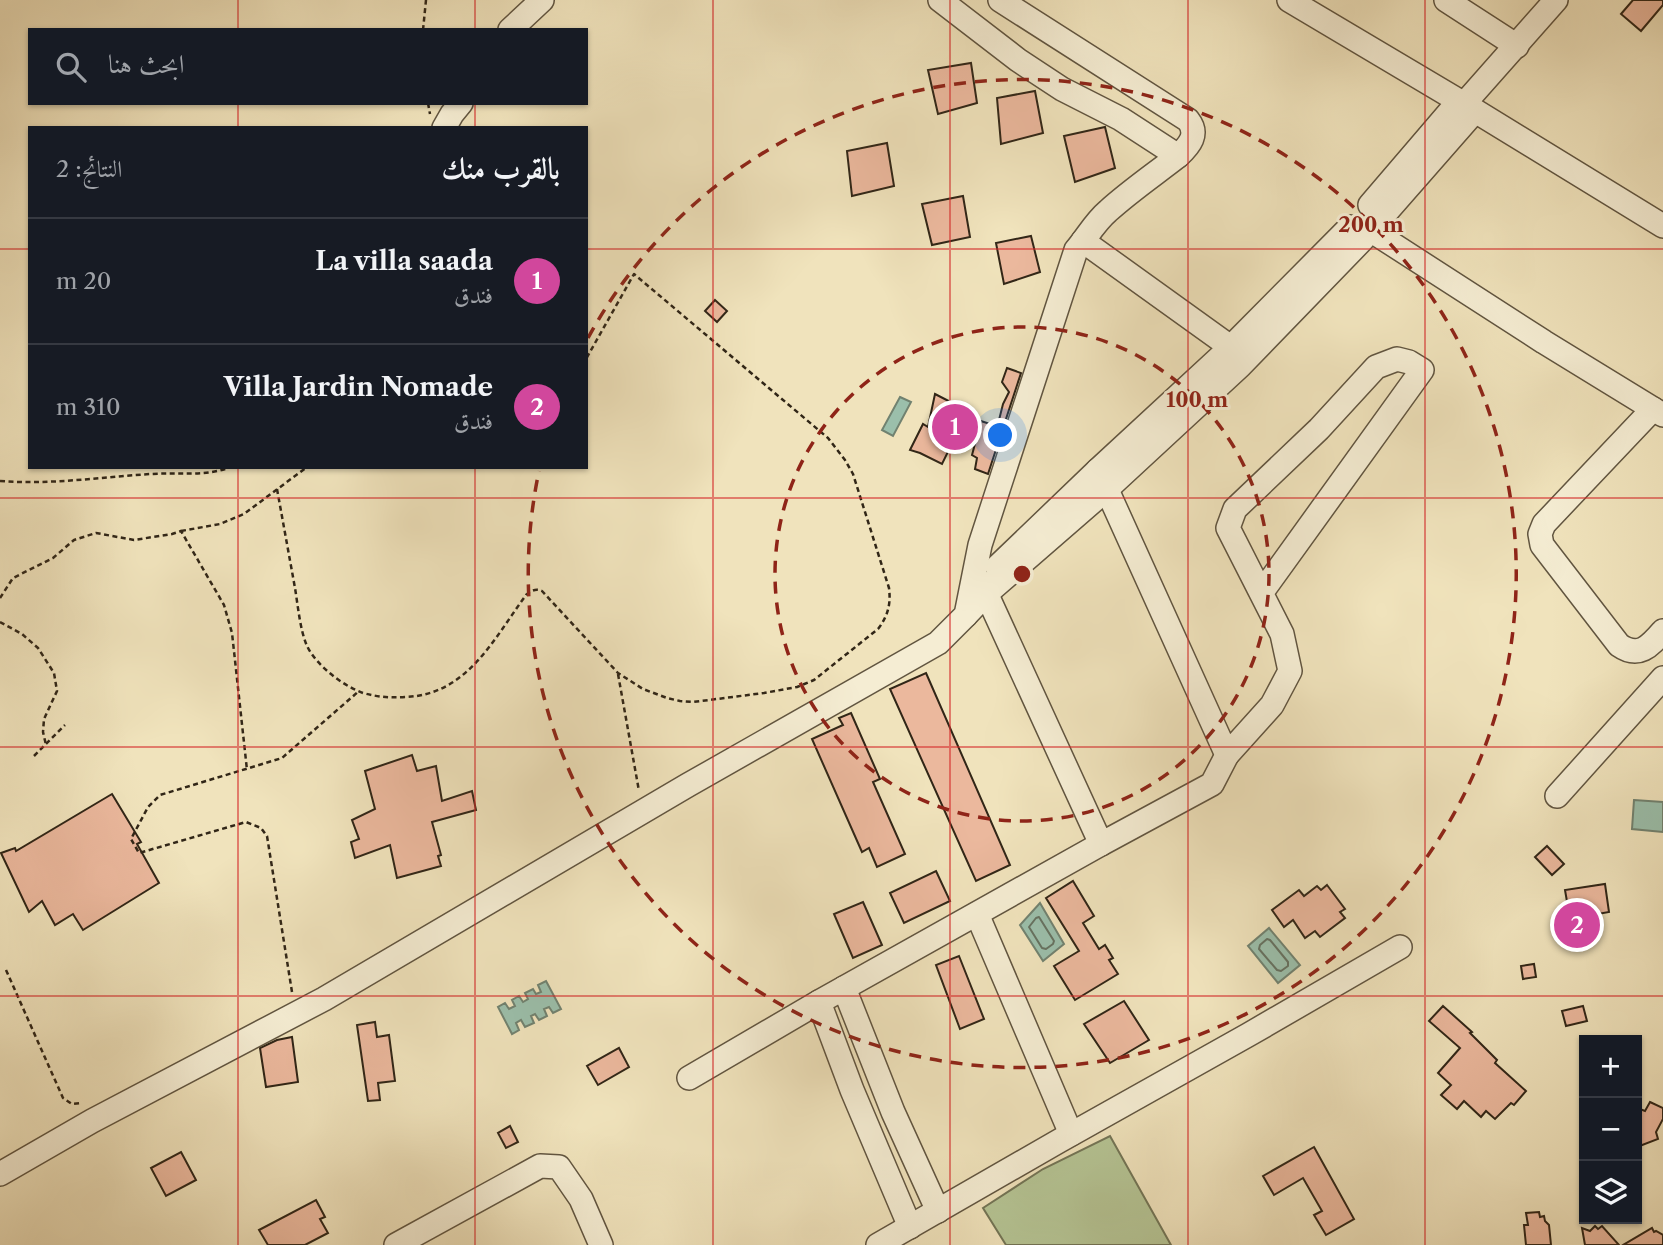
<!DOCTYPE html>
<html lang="ar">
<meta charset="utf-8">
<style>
body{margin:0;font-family:"Libre Caslon Text",Amiri,serif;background:#20242c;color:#f1f3f6;direction:rtl}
.controls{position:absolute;right:21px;bottom:21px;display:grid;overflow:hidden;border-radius:0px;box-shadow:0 2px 5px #0004}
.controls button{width:63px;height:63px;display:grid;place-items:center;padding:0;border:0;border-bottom:2px solid #363941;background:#171b24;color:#f1f3f6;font:35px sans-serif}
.you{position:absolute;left:1001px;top:436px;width:24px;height:24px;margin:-18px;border:5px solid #fff;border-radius:50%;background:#1a73e8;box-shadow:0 0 0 10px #1a73e833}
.badge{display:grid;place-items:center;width:46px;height:46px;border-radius:50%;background:#db2777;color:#fff;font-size:23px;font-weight:700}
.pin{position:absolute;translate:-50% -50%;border:4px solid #fff;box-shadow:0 2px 7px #0006}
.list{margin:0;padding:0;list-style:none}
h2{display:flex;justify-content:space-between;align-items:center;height:91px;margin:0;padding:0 28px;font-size:30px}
h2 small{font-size:23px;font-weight:400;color:#9ea1a6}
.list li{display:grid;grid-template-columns:46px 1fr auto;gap:21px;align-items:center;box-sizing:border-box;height:126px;padding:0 28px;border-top:2px solid #363941}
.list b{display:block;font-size:26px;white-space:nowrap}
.list p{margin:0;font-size:23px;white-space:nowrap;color:#9ea1a6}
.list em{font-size:23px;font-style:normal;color:#9ea1a6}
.icon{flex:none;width:38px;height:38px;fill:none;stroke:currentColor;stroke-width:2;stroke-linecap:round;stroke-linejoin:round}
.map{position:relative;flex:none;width:1663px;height:1245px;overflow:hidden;direction:ltr}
.search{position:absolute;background:#171b24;box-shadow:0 2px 5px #0004;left:28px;top:28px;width:560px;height:77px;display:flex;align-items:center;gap:18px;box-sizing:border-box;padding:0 24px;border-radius:0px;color:#9ea1a6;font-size:26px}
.panel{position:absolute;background:#171b24;box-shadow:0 2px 5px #0004;left:28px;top:126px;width:560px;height:343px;border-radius:0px;direction:rtl}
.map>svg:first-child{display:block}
</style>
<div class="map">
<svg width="1663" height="1245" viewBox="0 0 1663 1245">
<rect width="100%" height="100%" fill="#f0e3bc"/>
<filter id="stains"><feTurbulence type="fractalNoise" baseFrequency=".00286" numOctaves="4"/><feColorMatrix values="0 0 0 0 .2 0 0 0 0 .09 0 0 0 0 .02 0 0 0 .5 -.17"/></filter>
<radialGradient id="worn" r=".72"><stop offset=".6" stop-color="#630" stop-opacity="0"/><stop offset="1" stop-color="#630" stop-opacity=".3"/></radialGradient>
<polygon fill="#b5c494" stroke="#737556" stroke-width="2" points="1110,1136 1171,1245 1006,1245 983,1208 1043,1169"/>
<g fill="#9bbfab" stroke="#718270" stroke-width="2">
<polygon points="900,397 911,402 893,436 882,430"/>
<polygon points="1634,800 1663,802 1663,832 1632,829"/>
<polygon points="1040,903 1064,944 1043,961 1020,925"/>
<polygon points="1269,928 1300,965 1278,983 1248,946"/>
<polygon points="546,981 561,1009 553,1013 549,1007 544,1009 547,1016 539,1020 535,1014 531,1016 534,1023 525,1027 521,1020 516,1023 519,1030 512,1034 498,1007 505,1003 509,1009 515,1006 512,1000 519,996 523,1002 528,999 525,993 533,989 536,994 541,992 538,985"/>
</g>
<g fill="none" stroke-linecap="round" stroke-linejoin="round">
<g stroke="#667261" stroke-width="2">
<polygon points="1039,917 1054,941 1053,944 1046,949 1042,948 1029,927 1036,918"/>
<polygon points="1267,939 1270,940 1288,962 1288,966 1281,971 1277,970 1259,949 1260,945"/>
</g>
</g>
<g fill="#ebb89d" stroke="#312617" stroke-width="2">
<polygon points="1633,0 1663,0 1663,5 1641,31 1621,14"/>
<polygon points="971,63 977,103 938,114 928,70"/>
<polygon points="1035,91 1043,133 1001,144 997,98"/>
<polygon points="1105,127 1115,168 1075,182 1064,136"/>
<polygon points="887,143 894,186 852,196 847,151"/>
<polygon points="963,196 970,237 932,245 922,204"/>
<polygon points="1031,236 1040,272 1004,284 996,243"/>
<polygon points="715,300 727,311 717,322 705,311"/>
<polygon points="1007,368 1021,373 988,474 975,469 977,458 972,455 981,421 993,425 997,428 1003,404 1009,392 1002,382"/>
<polygon points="935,394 968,411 942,464 920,453 910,450 923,424 928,427"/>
<polygon points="926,673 1010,865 976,881 890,689"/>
<polygon points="851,713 880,779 873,782 905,854 877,867 869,848 862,852 812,739 843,725 839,718"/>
<polygon points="412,755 417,771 436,766 442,801 472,791 476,810 432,822 441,855 438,856 441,866 397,878 390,845 355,858 351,842 359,839 352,820 375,809 365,771"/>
<polygon points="112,794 141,842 137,844 159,883 83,930 73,914 55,925 42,901 29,912 1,853 15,848 16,851"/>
<polygon points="1547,846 1564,864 1552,875 1535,857"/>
<polygon points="936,871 950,901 904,923 890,893"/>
<polygon points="1073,881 1094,916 1083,923 1099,949 1105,945 1113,958 1109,960 1118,974 1075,1000 1054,966 1079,951 1046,898"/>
<polygon points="1605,884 1609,912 1570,919 1565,890"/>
<polygon points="1327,885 1345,909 1340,912 1345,918 1320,937 1315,931 1305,938 1293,920 1284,927 1272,910 1299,890 1304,896 1317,886 1321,890"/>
<polygon points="863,902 882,945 853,958 834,914"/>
<polygon points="959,956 984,1019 960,1029 936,965"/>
<polygon points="1534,964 1536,977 1523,979 1521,966"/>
<polygon points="1124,1001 1149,1040 1110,1063 1084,1024"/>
<polygon points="1443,1006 1472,1032 1470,1033 1497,1060 1495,1063 1526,1091 1514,1105 1511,1103 1495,1119 1486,1111 1481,1117 1464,1101 1457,1109 1441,1095 1451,1085 1438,1073 1460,1048 1429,1021"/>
<polygon points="1583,1006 1587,1021 1566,1026 1562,1011"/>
<polygon points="375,1022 377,1037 389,1035 395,1081 378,1083 380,1100 368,1101 357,1025"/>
<polygon points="292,1037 298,1082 266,1087 260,1048 277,1040"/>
<polygon points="619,1048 629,1067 598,1085 587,1066"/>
<polygon points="1650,1102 1663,1108 1663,1119 1656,1132 1658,1139 1637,1147 1637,1116 1640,1109 1645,1111"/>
<polygon points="510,1126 518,1142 506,1148 498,1133"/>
<polygon points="1314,1147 1354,1219 1326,1235 1314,1215 1322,1211 1303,1178 1274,1195 1263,1176"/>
<polygon points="181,1152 196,1180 166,1196 151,1168"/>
<polygon points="316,1200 325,1217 320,1219 328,1233 305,1245 268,1245 259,1230"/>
<polygon points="1539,1212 1540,1217 1544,1216 1545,1221 1549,1225 1551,1245 1526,1245 1524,1225 1528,1225 1526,1213"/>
<polygon points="1595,1226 1598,1229 1602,1226 1619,1245 1585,1245 1582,1228 1590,1231"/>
<polygon points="1652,1228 1654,1232 1656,1231 1663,1235 1663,1245 1623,1245"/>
</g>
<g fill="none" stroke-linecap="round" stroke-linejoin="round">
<defs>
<g id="minor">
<path d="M1000 0 1188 120C1199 134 1190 145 1178 156"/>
<polyline points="1289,0 1464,104 1663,226"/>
<polyline points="1446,0 1517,46"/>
<polyline points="510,30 542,0"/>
<polyline points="1464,104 1556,0"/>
<polyline points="444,128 452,114 461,103"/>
<polyline points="1370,205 1459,101"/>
<polyline points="1383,216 1475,111"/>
<polyline points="1378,235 1544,342 1663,415"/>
<polyline points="1083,241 1243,356"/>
<path d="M1653 409 1544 524 1540 534 1542 545 1619 645C1639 659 1650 646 1663 631"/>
<polyline points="1098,470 1227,755 1272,705 1290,671 1282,634 1228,528 1235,509 1319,429 1376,367 1397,359 1409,362 1422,370 1262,592"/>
<polyline points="997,567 1098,470 1230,348 1350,227"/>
<polyline points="981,582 1101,844 1212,784 1227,755"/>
<polyline points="966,615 986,594 1107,489 1240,366 1363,239"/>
<polyline points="1557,796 1663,678"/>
<polyline points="977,914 1071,1134"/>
<polyline points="844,988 893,1112 938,1211"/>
<polyline points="819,1002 852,1090 910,1227"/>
<polyline points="689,1078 819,1002 1101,844"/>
<path d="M0 1174 92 1121 324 999 688 785 938 643 966 615 980 545 1076 250C1087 237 1095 222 1108 211 1130 191 1155 174 1178 156L1121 119 1062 89 1018 60 940 0"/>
<polyline points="396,1245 540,1166 559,1167 581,1199 601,1245"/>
<polyline points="878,1245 1059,1141 1248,1035 1400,947"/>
</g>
</defs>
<use href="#minor" stroke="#615540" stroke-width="26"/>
<g stroke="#312617" stroke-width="2.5" stroke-dasharray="5 3.5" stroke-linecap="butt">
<polyline points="423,30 426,0"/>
<polyline points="428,103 430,114"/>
<path d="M0 481C51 485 101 477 151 474 179 472 205 477 231 467"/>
<path d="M277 489C283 522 289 555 295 588 298 606 300 630 307 646 316 665 343 686 363 693 378 697 390 698 405 697 467 695 493 640 526 595 530 591 536 588 542 591L618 673 643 689 667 698 680 701 693 702 764 693 797 687 814 680 878 629C888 616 891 604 889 588L853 474 845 460 828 438 634 274 586 359"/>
<polyline points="181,531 220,524 244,514 307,467"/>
<polyline points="0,598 13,578 53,558 74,540 96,533 134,540 172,534 181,531 224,605 232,633 247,770"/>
<polyline points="0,622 22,634 38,648 54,673 57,691 44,719 43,732 46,745"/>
<polyline points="618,674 639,791"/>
<polyline points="34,756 65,725"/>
<polyline points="6,970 63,1098 72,1104 82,1103"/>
<polyline points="292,992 267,836 261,828 246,822 139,853 131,839 148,807 160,795 282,758 359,691"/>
</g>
<use href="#minor" stroke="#f5edd3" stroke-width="23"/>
</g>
<path fill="none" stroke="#d62828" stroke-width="2" stroke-opacity="0.55" d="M238 0V30M475 0V30M713 0V1245M950 0V1245M1188 0V1245M1425 0V1245M238 103V128M475 103V128M0 249H30M586 249H1663M238 467V1245M475 467V1245M0 498H1663M0 747H1663M0 996H1663"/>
<g fill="none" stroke="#8f2418" stroke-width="3.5" stroke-dasharray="12 9">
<circle cx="1022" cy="574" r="247"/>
<path d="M588 338A494 494 0 1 1 539 471"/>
</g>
<circle cx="1022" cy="574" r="10" fill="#8f2418" stroke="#f5edd3" stroke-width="3.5"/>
<g font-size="21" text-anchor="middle" font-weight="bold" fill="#8f2418" stroke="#f5edd3" stroke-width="6" stroke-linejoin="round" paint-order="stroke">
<text x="1371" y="232">200 m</text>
<text x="1197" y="407">100 m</text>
</g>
<rect width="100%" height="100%" filter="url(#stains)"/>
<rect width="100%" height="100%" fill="url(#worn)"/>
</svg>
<div class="controls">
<button>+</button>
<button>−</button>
<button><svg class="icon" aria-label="layers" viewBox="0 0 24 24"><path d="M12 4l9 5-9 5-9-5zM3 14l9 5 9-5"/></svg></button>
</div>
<div class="you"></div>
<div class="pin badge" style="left:955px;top:427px;background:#d1479c">1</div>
<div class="pin badge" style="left:1577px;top:925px;background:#d1479c">2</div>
<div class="search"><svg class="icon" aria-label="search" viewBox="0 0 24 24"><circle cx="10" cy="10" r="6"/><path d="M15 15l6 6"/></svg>ابحث هنا</div>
<section class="panel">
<h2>بالقرب منك<small>النتائج: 2</small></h2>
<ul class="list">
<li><span class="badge" style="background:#d1479c">1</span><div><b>La villa saada</b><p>فندق</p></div><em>20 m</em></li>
<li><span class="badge" style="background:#d1479c">2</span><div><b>Villa Jardin Nomade</b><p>فندق</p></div><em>310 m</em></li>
</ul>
</section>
</div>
